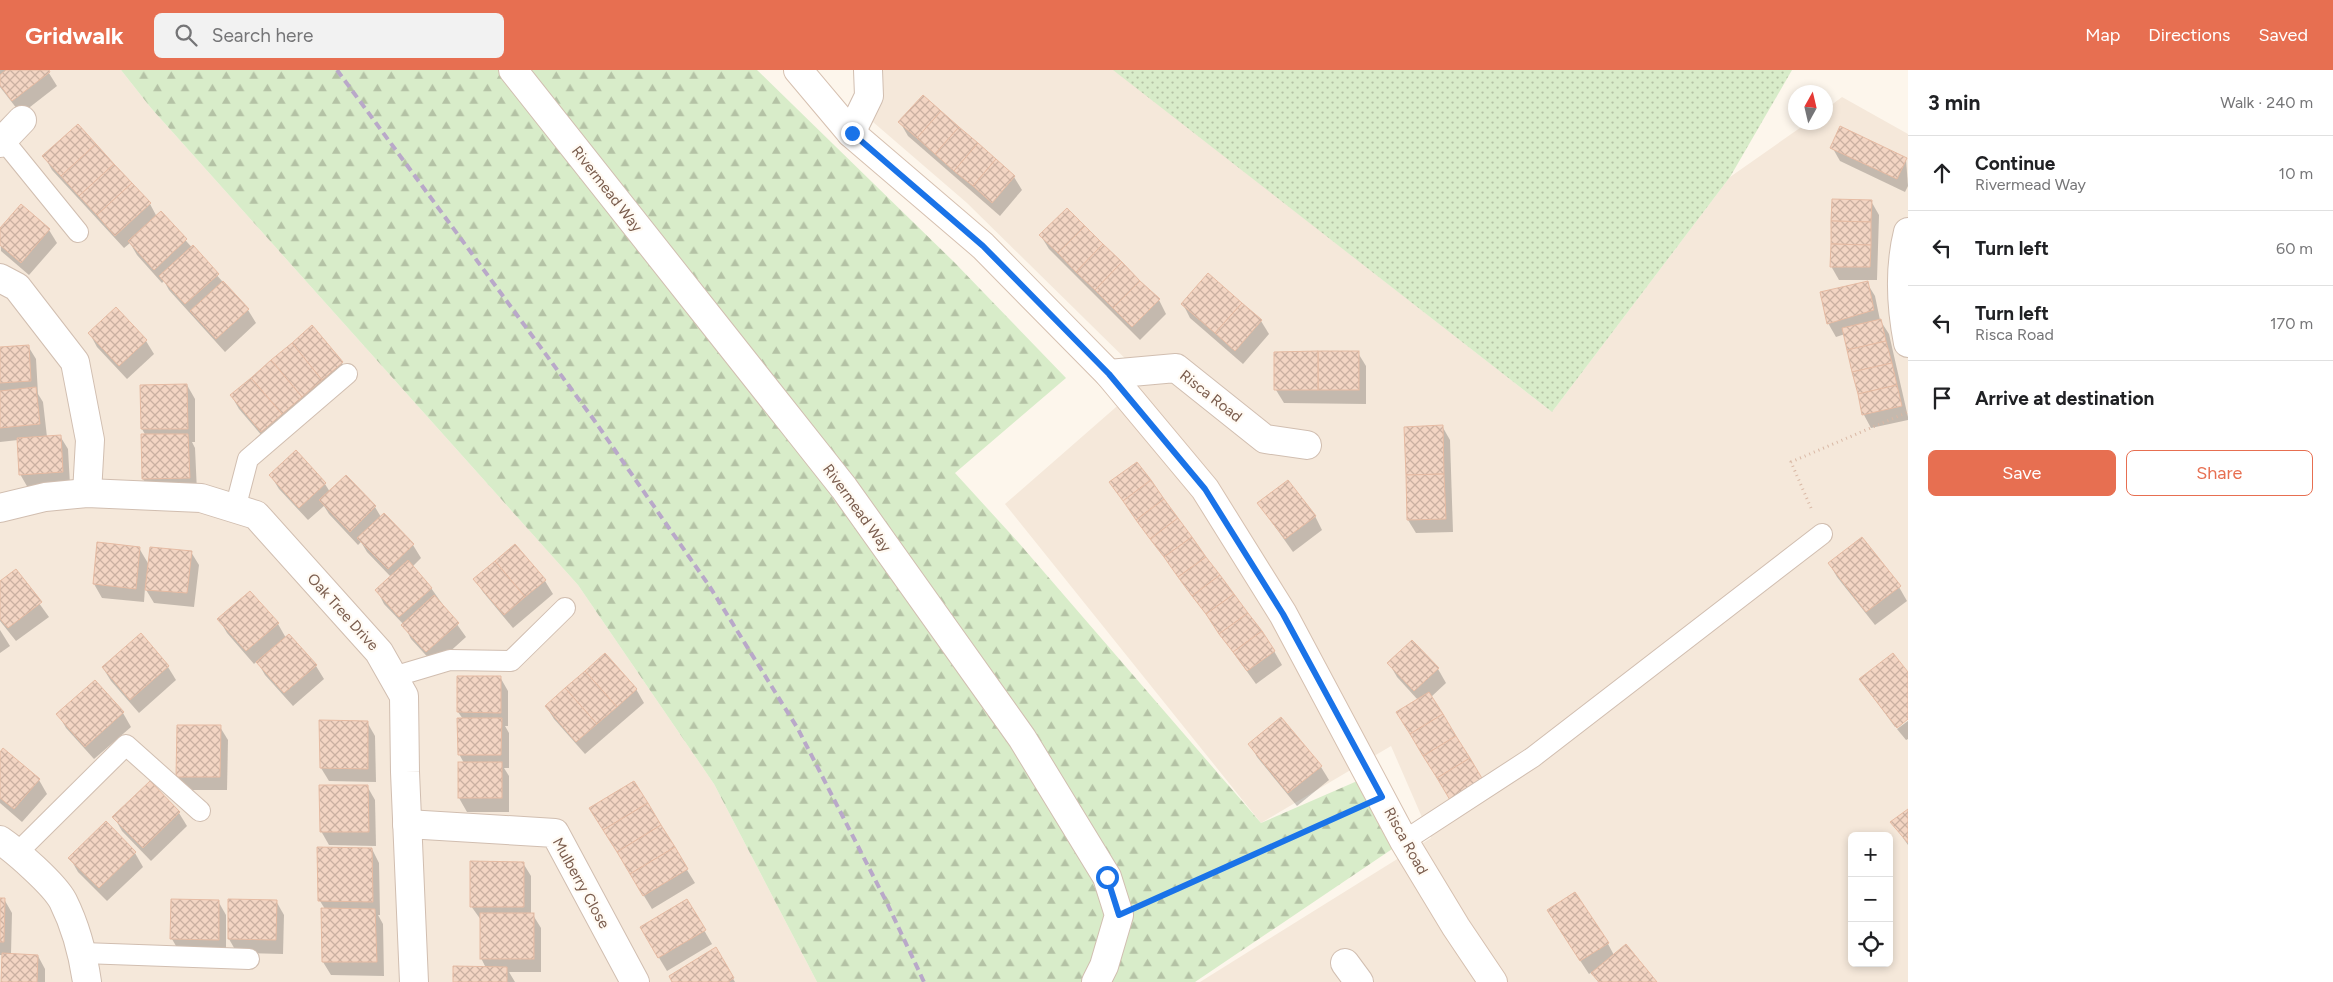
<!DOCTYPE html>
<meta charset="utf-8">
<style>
body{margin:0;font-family:Figtree,sans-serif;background:#f2f2f2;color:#202124}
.controls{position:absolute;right:15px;bottom:15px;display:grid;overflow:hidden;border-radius:8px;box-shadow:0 2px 8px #0003}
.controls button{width:45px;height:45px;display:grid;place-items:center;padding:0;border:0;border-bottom:1px solid #e0e0e0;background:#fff;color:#202124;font:25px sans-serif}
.compass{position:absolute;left:1788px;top:15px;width:45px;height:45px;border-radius:50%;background:#fff;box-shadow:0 2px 8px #0003;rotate:8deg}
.stop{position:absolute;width:15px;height:15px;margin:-11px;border:4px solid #1a73e8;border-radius:50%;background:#fff}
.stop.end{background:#1a73e8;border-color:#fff;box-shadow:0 1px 5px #0008}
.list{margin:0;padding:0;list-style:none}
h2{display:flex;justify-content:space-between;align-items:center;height:65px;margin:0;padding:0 20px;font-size:21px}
h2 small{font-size:16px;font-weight:400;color:#757577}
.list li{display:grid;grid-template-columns:32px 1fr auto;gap:15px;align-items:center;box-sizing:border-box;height:75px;padding:0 20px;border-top:1px solid #e0e0e0}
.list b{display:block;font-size:19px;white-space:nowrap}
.list p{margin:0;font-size:16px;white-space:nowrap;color:#757577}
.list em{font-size:16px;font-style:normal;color:#757577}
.actions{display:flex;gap:10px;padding:15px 20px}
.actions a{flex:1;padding:11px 0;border:1px solid #e76f51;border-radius:8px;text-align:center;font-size:18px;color:#e76f51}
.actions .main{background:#e76f51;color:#fff}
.icon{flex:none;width:28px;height:28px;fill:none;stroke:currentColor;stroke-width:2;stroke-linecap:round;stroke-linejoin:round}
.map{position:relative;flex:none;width:1908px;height:912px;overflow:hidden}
header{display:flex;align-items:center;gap:30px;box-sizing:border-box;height:70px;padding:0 25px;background:#e76f51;color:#fff}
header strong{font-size:24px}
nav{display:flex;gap:28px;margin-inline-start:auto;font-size:18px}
.search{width:350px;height:45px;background:#f2f2f2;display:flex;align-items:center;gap:12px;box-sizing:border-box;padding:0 18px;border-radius:8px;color:#757577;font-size:19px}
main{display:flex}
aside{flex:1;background:#fff}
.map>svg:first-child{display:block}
</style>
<header>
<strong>Gridwalk</strong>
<div class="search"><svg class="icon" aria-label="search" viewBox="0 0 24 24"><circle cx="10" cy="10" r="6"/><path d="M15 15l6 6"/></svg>Search here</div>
<nav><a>Map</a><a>Directions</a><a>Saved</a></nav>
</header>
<main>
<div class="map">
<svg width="1908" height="912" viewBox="0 0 1908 912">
<defs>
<pattern id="grass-dots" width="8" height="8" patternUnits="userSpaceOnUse" patternTransform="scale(1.25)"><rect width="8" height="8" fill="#d8ecc9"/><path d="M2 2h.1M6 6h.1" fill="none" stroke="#b4c2a5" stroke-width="1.8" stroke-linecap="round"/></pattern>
<pattern id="forest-firs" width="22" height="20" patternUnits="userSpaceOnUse" patternTransform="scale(1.25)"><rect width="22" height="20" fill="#d8ecc9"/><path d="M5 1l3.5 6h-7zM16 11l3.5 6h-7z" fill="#b4c2a5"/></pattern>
<pattern id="building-cross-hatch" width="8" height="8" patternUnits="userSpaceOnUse" patternTransform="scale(1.25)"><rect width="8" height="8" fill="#f3d5c3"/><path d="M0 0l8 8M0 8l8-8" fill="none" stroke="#cab0a1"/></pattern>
</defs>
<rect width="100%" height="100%" fill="#fdf6ec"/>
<g fill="#f5e8da" fill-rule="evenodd">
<polygon points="0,0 121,0 151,38 578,515 714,714 817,912 0,912"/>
<path d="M883 0H1114L1552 342 1730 107 1807 53 1826 52V39L1842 27 1908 64V912H1200L1431 768 1391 676 1261 753 1005 434 1147 310 967 133 873 52ZM1852 766H1889V893H1852Z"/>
</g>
<polygon fill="url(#grass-dots)" points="1113,0 1792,0 1730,107 1552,342"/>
<polygon fill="url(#forest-firs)" points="121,0 757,0 954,192 1066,308 955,403 1018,472 1261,753 1371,705 1404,771 1195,912 817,912 714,714 578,515 151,38"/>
<g fill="#0003">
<polygon points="0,0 47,0 57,16 21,44 0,17"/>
<polygon points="923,27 1014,107 1022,120 1000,146 908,66 900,52"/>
<polygon points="1832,77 1906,89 1908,116 1905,122 1840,91"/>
<polygon points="44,86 150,134 157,147 161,143 248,240 256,253 225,282 169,220 164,211 162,213 137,185 130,173 124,178 52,100"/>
<polygon points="1871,131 1879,145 1877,210 1839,210 1831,196"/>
<polygon points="0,160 49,160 57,173 29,205 1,181"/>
<polygon points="1041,166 1159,230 1166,244 1140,270 1049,179"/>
<polygon points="1867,213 1875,226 1880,250 1889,264 1908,347 1908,350 1871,358 1864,345 1845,264 1836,267 1828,253"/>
<polygon points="1183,234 1261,251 1269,264 1243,294 1190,248"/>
<polygon points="312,257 342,293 350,307 269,374 239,339 231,325"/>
<polygon points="90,264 146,271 154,284 127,309 97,277"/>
<polygon points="28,276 36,289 38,324 43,332 47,367 60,366 68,379 70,415 28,418 20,404 18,370 0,372 0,278"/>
<polygon points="1358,283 1366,296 1366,334 1284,333 1276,320"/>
<polygon points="187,315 195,329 195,372 192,372 195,378 197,422 151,423 143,409 146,366 142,359"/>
<polygon points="1442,356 1450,370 1453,462 1416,463 1408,450"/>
<polygon points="271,406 325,414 330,422 346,406 375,437 381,447 413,475 421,488 412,497 431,518 466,567 435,595 411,569 404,555 384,534 377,520 391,507 367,482 361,472 358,475 329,444 324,436 308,450 279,419"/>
<polygon points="1111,412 1274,581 1282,595 1256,614"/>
<polygon points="1259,434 1315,446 1322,460 1293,482"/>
<polygon points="515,475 545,511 553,524 513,558 483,522 475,509"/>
<polygon points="139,478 149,495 191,482 199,495 194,537 154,533 145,518 144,532 102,528 94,514"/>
<polygon points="1829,493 1899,517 1907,531 1875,555 1837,507"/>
<polygon points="15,500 49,547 16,571 0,551 0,512"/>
<polygon points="219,549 278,554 286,568 289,565 316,596 324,609 293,636 265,605 257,591 254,594 227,563"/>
<polygon points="0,560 10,576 0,583"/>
<polygon points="140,565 168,597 176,610 139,643 111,611 103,598"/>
<polygon points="1412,572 1438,599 1446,613 1431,627 1418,630 1397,607 1389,593"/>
<polygon points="1908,604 1908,648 1895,657 1860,609"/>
<polygon points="500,607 508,621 508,656 505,656 509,663 509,698 504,698 509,706 509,742 467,742 459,728 459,693 464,693 459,684 463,649 458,642"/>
<polygon points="95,612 123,643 131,657 94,689 66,658 58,644"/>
<polygon points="636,619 644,633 585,684 554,649 546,636"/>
<polygon points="1908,651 1908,669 1906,670 1897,659"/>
<polygon points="367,652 375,666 376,712 329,711 321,698"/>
<polygon points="220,657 228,670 227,720 186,720 178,707"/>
<polygon points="1250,674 1321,697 1329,710 1297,736 1257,687"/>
<polygon points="0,683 39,710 47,724 22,752 0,733"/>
<polygon points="633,712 695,813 652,839 599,752"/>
<polygon points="150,713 179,743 187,756 151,791 122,761 114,747"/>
<polygon points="367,716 375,730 376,776 329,775 321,761"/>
<polygon points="1908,740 1908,775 1892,752"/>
<polygon points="106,753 135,783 143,797 107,831 78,802 70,788"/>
<polygon points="372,779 379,793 380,845 378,845 383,854 384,906 331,905 323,892 325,839 320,831"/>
<polygon points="523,793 531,806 531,845 533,845 541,858 541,902 509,902 515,912 454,912 486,898 481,888 481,850 471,836"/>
<polygon points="0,829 4,829 12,843 11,884 38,886 45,899 45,912 2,912 3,885 0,885"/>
<polygon points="218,831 226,845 226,884 180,883 172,869"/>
<polygon points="276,831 284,845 283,884 237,883 229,869"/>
<polygon points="687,831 712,874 667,901 641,858"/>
<polygon points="1556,854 1608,874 1614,885 1655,912 1598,912 1592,902 1589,904"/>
<polygon points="716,879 735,912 674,912"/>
</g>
<g fill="url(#building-cross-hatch)" stroke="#e6bba3">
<polygon points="6,0 49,0 50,2 12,31 0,15 0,5"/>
<polygon points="923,25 941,41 917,68 898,52"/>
<polygon points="941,41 959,57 935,84 917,68"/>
<polygon points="78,54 96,74 61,106 42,86"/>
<polygon points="1840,56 1907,88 1897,109 1830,78"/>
<polygon points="959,57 978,73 954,101 935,84"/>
<polygon points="978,73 996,89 973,116 954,101"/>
<polygon points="96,74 114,94 79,126 61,106"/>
<polygon points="996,89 1015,106 992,133 973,116"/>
<polygon points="114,94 132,113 97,145 79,126"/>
<polygon points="132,113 151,133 115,166 97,145"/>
<polygon points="1832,129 1872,130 1871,152 1831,151"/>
<polygon points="21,134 50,159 21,193 0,175 0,158"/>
<polygon points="1067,138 1085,156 1058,183 1039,165"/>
<polygon points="161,141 187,169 154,200 128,171"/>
<polygon points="1831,151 1871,152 1871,175 1831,174"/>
<polygon points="1085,156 1103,174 1076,202 1058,183"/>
<polygon points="1103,174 1122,192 1095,220 1076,202"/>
<polygon points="1831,174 1871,175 1870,197 1830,197"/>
<polygon points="193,175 219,204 185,234 159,206"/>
<polygon points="1122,192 1140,211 1113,238 1095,220"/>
<polygon points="1208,203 1242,233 1215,263 1181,234"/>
<polygon points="223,211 249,239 216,269 190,241"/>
<polygon points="1140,211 1160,229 1132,257 1113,238"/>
<polygon points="1868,211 1874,240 1827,254 1820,222"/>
<polygon points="1242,233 1262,250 1235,281 1215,263"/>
<polygon points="116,237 147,270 119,296 88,263"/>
<polygon points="1881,249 1886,271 1847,280 1842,258"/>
<polygon points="312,255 343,292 322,310 292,273"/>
<polygon points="1886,271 1892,293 1852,302 1847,280"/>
<polygon points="292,273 322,310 302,327 271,290"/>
<polygon points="29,275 31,311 0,313 0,277"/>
<rect x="1318" y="281" width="41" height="39"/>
<polygon points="1318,281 1318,320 1274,320 1274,282"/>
<polygon points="271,290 302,327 282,344 251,308"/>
<polygon points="1892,293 1897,315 1858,324 1852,302"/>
<polygon points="251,308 282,344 261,362 230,325"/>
<polygon points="187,314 188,359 141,359 140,315"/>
<polygon points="1897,315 1902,336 1862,345 1858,324"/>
<polygon points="36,317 40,354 0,358 0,321"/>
<polygon points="1443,355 1444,404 1406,405 1404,357"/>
<polygon points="141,364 188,364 190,408 142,409"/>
<polygon points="61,365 63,402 19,405 17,368"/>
<polygon points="296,380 326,413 299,438 269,405"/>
<polygon points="1137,392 1151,410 1123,431 1109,412"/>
<polygon points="1444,404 1446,449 1407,450 1406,405"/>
<polygon points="346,405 376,436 350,462 319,430"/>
<polygon points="1151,410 1164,429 1136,450 1123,431"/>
<polygon points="1288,410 1316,446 1285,469 1257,433"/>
<polygon points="1164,429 1178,448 1150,469 1136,450"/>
<polygon points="384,443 414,474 388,499 357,468"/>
<polygon points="1178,448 1192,467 1164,487 1150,469"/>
<polygon points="1192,467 1206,487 1178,507 1164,487"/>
<polygon points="1862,467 1901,516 1866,542 1828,493"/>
<polygon points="97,472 140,477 136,519 93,514"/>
<polygon points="515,474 546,510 525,527 495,491"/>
<polygon points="150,477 192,481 187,523 145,520"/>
<polygon points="1206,487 1220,505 1192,526 1178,507"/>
<polygon points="408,490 432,518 399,547 375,520"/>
<polygon points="495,491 525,527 504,545 473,509"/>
<polygon points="16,499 42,532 8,558 0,549 0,511"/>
<polygon points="1220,505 1234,524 1206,544 1192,526"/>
<polygon points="250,521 279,553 246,581 217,549"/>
<polygon points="1234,524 1248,543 1219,564 1206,544"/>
<polygon points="434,525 459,553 426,582 401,555"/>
<polygon points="1248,543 1262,561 1233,582 1219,564"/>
<polygon points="1262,561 1275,581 1247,601 1233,582"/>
<polygon points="141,563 169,596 130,630 102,597"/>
<polygon points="289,564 317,595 284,623 256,592"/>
<polygon points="1412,570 1439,598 1414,621 1387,593"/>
<polygon points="605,583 637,619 617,637 585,601"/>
<polygon points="1893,583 1908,602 1908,649 1897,658 1859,609"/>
<polygon points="585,601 617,637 597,654 565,618"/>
<polygon points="457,606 501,606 501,643 457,642"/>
<polygon points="95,610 124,642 85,677 56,644"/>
<polygon points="565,618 597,654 576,672 545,636"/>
<polygon points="1429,622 1443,644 1410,664 1396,642"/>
<polygon points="1443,644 1456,666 1423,686 1410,664"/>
<polygon points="1281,647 1322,696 1288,723 1248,674"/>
<polygon points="457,648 502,648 501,685 458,685"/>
<polygon points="319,650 368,651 368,699 320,698"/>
<polygon points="177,655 221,655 220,707 176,707"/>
<polygon points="1456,666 1470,688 1437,708 1423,686"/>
<polygon points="3,678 40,709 14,739 0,728 0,682"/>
<polygon points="1470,688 1483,710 1450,730 1437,708"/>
<rect x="458" y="692" width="44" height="36"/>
<polygon points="150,711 180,742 143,778 112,747"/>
<polygon points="634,711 648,733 603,760 589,738"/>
<polygon points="319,715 368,715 369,762 320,762"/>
<polygon points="648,733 661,755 617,782 603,760"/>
<polygon points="1908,739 1908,773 1890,752"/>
<polygon points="106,751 136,782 99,818 68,788"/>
<polygon points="661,755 675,777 630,804 617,782"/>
<polygon points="317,777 372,778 373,832 318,831"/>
<polygon points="675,777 688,799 643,826 630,804"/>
<polygon points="470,791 524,792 524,837 470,837"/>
<polygon points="1575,822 1609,873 1580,891 1547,840"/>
<polygon points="0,828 5,828 4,872 0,872"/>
<polygon points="171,829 219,830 219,870 170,869"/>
<polygon points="228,829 277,830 276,870 228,869"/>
<polygon points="687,829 706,860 658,888 640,857"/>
<polygon points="321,838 375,839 377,892 322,892"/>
<rect x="480" y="843" width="54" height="46"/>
<polygon points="1626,874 1657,912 1599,912 1591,903"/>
<polygon points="716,877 734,908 728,912 672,912 669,906"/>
<polygon points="2,883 38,885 37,912 1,912"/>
<polygon points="453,896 507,897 507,912 453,912"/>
</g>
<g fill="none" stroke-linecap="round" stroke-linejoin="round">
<defs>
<g id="service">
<polyline points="0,66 78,162"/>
<polyline points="235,439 248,389 347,304"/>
<polyline points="393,607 450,590 511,591 565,538"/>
<polyline points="1404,771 1533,687 1822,464"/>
<polyline points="18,782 126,675 200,741"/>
<polyline points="83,883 249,889"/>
</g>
<g id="minor">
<polyline points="513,0 844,418 1022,668 1107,807 1119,845 1104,896 1096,912"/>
<polyline points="851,63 869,26 868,0"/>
<polyline points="0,73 22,50"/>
<polyline points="0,208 17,217 75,292 90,370 87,423"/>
<polyline points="1109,304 1176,298 1265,369 1307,375"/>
<polyline points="0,438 45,427 87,423 201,428 256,445 379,582 404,626 405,702 414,912"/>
<polyline points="407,754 555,763 635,912"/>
<path d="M0 770C16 781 54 814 63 831 76 857 83 884 87 912"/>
<polyline points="1345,893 1359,912"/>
</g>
<path id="tertiary" d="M1908 162C1899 198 1901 237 1908 273"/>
<polyline id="secondary" points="798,0 851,63 983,176 1109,304 1205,419 1283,544 1404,771 1456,857 1493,912"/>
</defs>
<use href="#service" stroke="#d1beb0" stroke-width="22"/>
<use href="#minor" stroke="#d1beb0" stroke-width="30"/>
<use href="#tertiary" stroke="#d1beb0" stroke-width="30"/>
<use href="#secondary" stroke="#d6c0b0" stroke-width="30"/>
<g stroke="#d9b8a5" stroke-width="3" stroke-dasharray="1 4" stroke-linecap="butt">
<polyline points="1811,438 1791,392 1908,342"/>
<polyline points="1148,832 1352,741"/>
</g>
<use href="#service" stroke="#fff" stroke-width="20"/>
<use href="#minor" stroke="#fff" stroke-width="28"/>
<use href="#tertiary" stroke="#fff" stroke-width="28"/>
<use href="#secondary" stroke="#fff" stroke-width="28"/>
<polyline stroke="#b9a8c9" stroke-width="4" stroke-dasharray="8 5" stroke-linecap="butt" points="337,0 594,350 710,517 798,659 887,833 924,912"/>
</g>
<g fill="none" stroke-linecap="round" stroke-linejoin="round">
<polyline stroke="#1a73e8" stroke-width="6" points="852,63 983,176 1109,304 1205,419 1283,544 1382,727 1119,845 1107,807"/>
</g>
<g text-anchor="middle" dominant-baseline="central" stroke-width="4.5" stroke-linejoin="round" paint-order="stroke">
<g font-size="15" fill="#7a5c4d" stroke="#fffaf3">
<text transform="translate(607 119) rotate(52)">Rivermead Way</text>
<text transform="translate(1211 326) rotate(38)">Risca Road</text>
<text transform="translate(857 438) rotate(54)">Rivermead Way</text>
<text transform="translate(343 542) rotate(48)">Oak Tree Drive</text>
<text transform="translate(1406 771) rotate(61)">Risca Road</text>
<text transform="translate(581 813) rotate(61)">Mulberry Close</text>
</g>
</g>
</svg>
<div class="controls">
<button>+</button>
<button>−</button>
<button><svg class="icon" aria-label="locate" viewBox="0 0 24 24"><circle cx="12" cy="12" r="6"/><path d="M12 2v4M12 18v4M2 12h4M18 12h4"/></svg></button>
</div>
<svg class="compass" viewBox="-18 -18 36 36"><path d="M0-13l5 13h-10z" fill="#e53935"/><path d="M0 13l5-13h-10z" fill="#757577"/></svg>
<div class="stop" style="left:1107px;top:807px"></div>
<div class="stop end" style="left:852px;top:63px"></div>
</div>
<aside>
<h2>3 min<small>Walk · 240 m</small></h2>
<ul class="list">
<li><svg class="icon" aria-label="ahead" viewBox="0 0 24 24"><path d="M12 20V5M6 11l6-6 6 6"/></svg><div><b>Continue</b><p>Rivermead Way</p></div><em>10 m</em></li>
<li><svg class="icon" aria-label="left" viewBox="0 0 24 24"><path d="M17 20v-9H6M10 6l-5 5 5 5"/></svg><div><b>Turn left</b></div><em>60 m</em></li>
<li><svg class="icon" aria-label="left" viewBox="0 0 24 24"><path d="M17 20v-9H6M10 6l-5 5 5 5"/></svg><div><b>Turn left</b><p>Risca Road</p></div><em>170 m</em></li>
<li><svg class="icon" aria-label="arrive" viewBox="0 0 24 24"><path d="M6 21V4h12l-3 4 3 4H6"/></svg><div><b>Arrive at destination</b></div></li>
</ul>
<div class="actions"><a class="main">Save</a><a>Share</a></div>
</aside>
</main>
